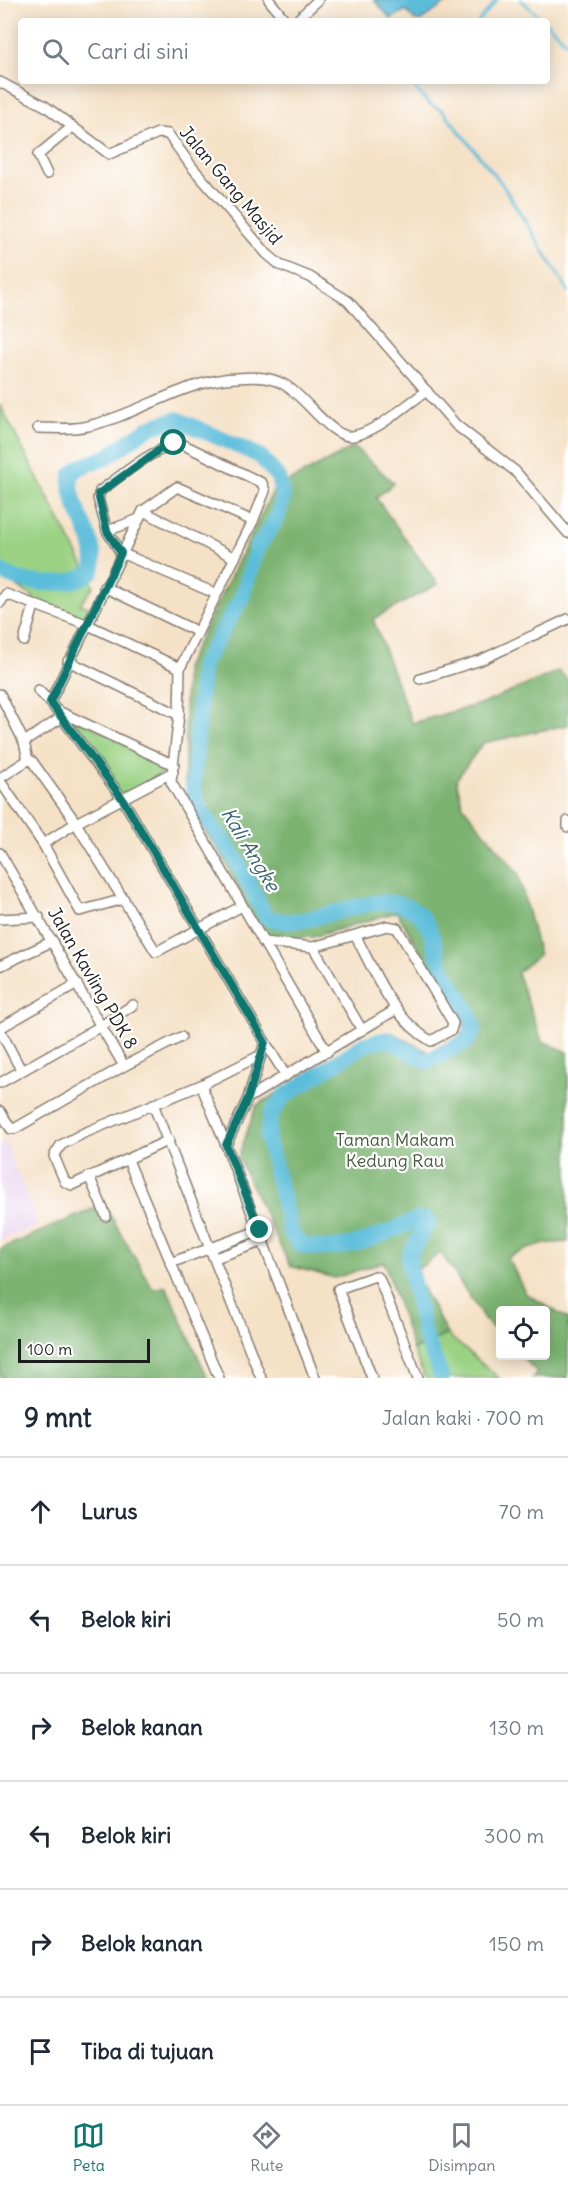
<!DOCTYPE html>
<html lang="id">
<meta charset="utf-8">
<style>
body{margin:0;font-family:Delius,sans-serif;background:#f2f2f3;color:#1f2937}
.controls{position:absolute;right:18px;bottom:18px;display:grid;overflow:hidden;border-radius:6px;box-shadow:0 3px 15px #0003}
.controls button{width:54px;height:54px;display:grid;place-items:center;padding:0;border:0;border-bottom:2px solid #e0e1e3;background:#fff;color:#1f2937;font:30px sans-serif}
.scale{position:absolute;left:18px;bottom:15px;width:132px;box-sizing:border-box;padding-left:6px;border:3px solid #1c1c1c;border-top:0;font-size:16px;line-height:21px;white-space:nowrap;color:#1c1c1c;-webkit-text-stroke:4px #fff;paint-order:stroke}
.stop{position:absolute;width:18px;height:18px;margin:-14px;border:4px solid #0f766e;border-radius:50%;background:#fff}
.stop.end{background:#0f766e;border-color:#fff;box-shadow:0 2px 6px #0008}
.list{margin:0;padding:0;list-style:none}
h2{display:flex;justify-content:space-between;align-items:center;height:78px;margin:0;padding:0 24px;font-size:26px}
h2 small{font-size:20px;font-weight:400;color:#747a83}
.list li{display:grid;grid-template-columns:39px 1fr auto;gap:18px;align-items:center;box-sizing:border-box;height:108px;padding:0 24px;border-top:2px solid #e0e1e3}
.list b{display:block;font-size:22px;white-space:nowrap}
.list em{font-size:20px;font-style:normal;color:#747a83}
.icon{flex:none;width:33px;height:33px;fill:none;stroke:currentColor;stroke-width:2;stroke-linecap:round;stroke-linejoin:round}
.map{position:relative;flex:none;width:568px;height:1378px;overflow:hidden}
.search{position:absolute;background:#fff;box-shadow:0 3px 15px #0003;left:18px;right:18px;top:18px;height:66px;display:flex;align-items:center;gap:15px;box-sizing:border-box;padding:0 21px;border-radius:6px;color:#747a83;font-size:22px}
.sheet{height:726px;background:#fff}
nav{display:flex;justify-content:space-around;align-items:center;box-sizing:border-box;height:84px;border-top:2px solid #e0e1e3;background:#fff;font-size:16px;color:#747a83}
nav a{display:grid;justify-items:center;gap:3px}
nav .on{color:#0f766e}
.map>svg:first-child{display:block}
</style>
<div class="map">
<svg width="568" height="1378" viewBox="0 0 568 1378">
<rect width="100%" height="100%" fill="#fff"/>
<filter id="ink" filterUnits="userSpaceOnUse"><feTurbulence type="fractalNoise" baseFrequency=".0167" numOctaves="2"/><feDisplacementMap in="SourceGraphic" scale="12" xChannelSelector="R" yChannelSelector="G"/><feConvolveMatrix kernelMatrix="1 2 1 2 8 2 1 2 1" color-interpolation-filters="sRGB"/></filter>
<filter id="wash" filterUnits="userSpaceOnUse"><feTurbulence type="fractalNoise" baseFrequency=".008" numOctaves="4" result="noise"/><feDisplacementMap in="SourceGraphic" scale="24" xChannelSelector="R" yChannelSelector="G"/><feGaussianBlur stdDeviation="1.35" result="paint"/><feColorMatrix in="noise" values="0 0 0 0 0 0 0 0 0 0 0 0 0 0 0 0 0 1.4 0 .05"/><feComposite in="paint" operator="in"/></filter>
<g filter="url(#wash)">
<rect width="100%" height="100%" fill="#f5e1c6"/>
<polygon fill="#e8d2ee" points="6,1143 38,1226 0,1240 0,1145"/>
<g fill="#9ad183" stroke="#5b7650" stroke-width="1.5">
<polygon points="0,405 94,586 80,604 94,609 84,623 31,601 34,597 0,576"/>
<polygon points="61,712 174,765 122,798"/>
<polygon points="447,1334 499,1378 425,1378 413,1350"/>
</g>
<g fill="#7bb371" stroke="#4c6846" stroke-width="1.5">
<polygon points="354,447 394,483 376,498 438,584 373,619 412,723 487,702 558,671 568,679 568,725 483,743 456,780 463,806 518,873 539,955 517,973 542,1041 568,1052 568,1242 541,1244 508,1257 525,1293 568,1319 568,1378 532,1378 537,1372 521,1356 546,1356 546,1310 500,1310 500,1335 485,1320 441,1253 414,1272 447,1334 413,1350 384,1262 335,1278 290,1266 238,1158 256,1106 361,1040 393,1033 438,1057 466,1029 397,912 313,937 262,938 223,857 197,820 185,781 185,668 274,489"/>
<polygon points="104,1204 153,1289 166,1286 208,1378 0,1378 0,1249"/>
</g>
<polygon fill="#5bbdda" stroke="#3c6c7b" stroke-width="1.5" points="374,0 450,0 421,21 415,21 406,10 391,19"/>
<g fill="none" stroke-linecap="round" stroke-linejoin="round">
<g stroke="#5bbdda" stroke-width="3">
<polyline points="521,0 544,21"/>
<polyline points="479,21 497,0"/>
<polyline points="547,23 568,44"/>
<polyline points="409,81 429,104 442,110 502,184 568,291"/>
</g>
<path stroke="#5bbdda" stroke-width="16" d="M0 570C22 586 71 589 92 571 102 538 67 510 71 475L80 467 107 457 148 428 177 419 260 456 278 477 283 498 277 518 257 548 242 597 202 665 193 789 198 807 235 857 266 917C314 938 391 870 426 923 434 935 435 951 441 965 451 987 470 1006 474 1030L467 1041 427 1061 388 1039 365 1044 284 1096 271 1114 267 1136 291 1234 301 1245C341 1256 382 1235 418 1219L427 1220 428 1223 410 1253 409 1264 424 1334 442 1378"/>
</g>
</g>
<g filter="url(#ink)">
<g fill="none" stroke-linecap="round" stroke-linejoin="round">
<defs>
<g id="minor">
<polyline points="269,0 286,21"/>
<polyline points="296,21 318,0"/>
<polyline points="0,82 45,106 109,154 158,133 168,134 192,167 267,254 280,265 310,277 348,301 456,425 515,471 568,533"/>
<polyline points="47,174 38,155 72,127"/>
<path d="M38 428C54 428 72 430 88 426 138 415 184 380 236 378 252 377 267 376 281 383 303 392 331 440 353 436 379 431 405 405 427 391"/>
<polyline points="143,511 235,558"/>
<polyline points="253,521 177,487 143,511 50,702 122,798 265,1042 248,1098 226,1145 315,1378"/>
<polyline points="107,531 139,519"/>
<polyline points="104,587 198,632"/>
<path d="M217 594 121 553 107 531 98 498 100 491C120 477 160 441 184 445L262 483 265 491 253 521 180 668 179 715 171 782 327 1052"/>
<polyline points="0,603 6,594 86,624 180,668"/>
<polyline points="24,641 34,606"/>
<polyline points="68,661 179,715"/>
<polyline points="420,679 481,660 568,619"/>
<polyline points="38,690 50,702"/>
<polyline points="0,694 24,742 28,760 32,761 72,817 156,952 242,906"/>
<polyline points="56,710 174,765"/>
<polyline points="24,742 61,718"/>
<polyline points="0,778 28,760"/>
<polyline points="0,781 43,844 80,911 124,899"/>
<polyline points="568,821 568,827"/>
<polyline points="43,844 76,823 173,772"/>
<polyline points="0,853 124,1066 181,1037"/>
<polyline points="0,919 39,917"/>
<path d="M263 942 313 947 387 926 397 928 453 1023 451 1030 431 1041C393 1020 375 972 355 935"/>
<polyline points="313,947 362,1030"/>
<polyline points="0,966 53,941"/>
<polyline points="0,1028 77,984"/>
<polyline points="0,1030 21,1070"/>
<polyline points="265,1042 286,1076"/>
<polyline points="0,1083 101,1026 133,1005"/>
<polyline points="201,1085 226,1145"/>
<polyline points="248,1098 397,1009"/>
<polyline points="153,1104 261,1378"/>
<polyline points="0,1111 11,1129 14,1129 124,1066"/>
<polyline points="169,1140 72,1185 65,1182 54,1156 61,1145 84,1133 201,1085 259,1056"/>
<polyline points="128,1160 219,1378"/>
<polyline points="89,1176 106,1216"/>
<polyline points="215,1258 264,1241"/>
<polyline points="170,1263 260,1230"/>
<polyline points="372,1378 338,1289 375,1276 379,1278 418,1378"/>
</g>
</defs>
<use href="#minor" stroke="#887e71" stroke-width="12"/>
<use href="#minor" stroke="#fff" stroke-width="9"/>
</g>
</g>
<g fill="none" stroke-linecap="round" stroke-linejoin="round" filter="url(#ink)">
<polyline stroke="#0f766e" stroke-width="8" points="174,443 159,450 98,494 107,531 121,553 50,702 122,798 265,1042 248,1098 226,1145 260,1230"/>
</g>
<g text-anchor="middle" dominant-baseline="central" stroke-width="4.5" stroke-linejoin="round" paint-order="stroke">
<g font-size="18" fill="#1c1c1c" stroke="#fff">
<text transform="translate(231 185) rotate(50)">Jalan Gang Masjid</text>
<text transform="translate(93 978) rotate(60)">Jalan Kavling PDK 8</text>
</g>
<g font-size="18" fill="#485b40" stroke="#fff">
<text x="395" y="1139">Taman Makam<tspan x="395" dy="21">Kedung Rau</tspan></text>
</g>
<g font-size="20" font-style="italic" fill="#386471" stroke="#fff">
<text transform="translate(251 849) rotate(59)">Kali Angke</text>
</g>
</g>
</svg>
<div class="controls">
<button><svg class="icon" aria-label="locate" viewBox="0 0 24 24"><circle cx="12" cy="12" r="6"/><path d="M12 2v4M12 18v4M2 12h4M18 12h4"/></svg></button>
</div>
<div class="scale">100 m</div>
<div class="stop" style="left:174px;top:443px"></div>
<div class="stop end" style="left:260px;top:1230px"></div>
<div class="search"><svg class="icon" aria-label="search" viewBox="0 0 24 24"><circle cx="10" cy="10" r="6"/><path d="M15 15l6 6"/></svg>Cari di sini</div>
</div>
<section class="sheet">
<h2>9 mnt<small>Jalan kaki · 700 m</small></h2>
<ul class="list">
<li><svg class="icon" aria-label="ahead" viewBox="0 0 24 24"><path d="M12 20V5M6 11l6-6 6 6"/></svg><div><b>Lurus</b></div><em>70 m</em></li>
<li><svg class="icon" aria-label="left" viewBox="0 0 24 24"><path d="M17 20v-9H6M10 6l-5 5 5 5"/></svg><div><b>Belok kiri</b></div><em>50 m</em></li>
<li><svg class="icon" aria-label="right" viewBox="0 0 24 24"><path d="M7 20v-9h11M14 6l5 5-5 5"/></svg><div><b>Belok kanan</b></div><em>130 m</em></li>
<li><svg class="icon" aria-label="left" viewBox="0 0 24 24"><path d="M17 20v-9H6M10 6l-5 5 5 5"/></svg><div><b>Belok kiri</b></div><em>300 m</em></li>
<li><svg class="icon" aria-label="right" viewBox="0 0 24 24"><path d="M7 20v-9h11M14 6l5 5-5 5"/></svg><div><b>Belok kanan</b></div><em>150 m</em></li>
<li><svg class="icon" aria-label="arrive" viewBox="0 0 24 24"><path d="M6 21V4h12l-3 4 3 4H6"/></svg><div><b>Tiba di tujuan</b></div></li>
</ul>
</section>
<nav>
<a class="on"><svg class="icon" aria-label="map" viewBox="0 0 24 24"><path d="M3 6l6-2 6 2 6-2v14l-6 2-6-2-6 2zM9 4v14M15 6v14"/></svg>Peta</a>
<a><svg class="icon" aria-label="directions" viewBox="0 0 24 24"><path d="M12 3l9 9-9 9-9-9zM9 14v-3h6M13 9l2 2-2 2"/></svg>Rute</a>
<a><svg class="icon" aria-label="saved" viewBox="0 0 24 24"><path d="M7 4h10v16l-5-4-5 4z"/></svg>Disimpan</a>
</nav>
